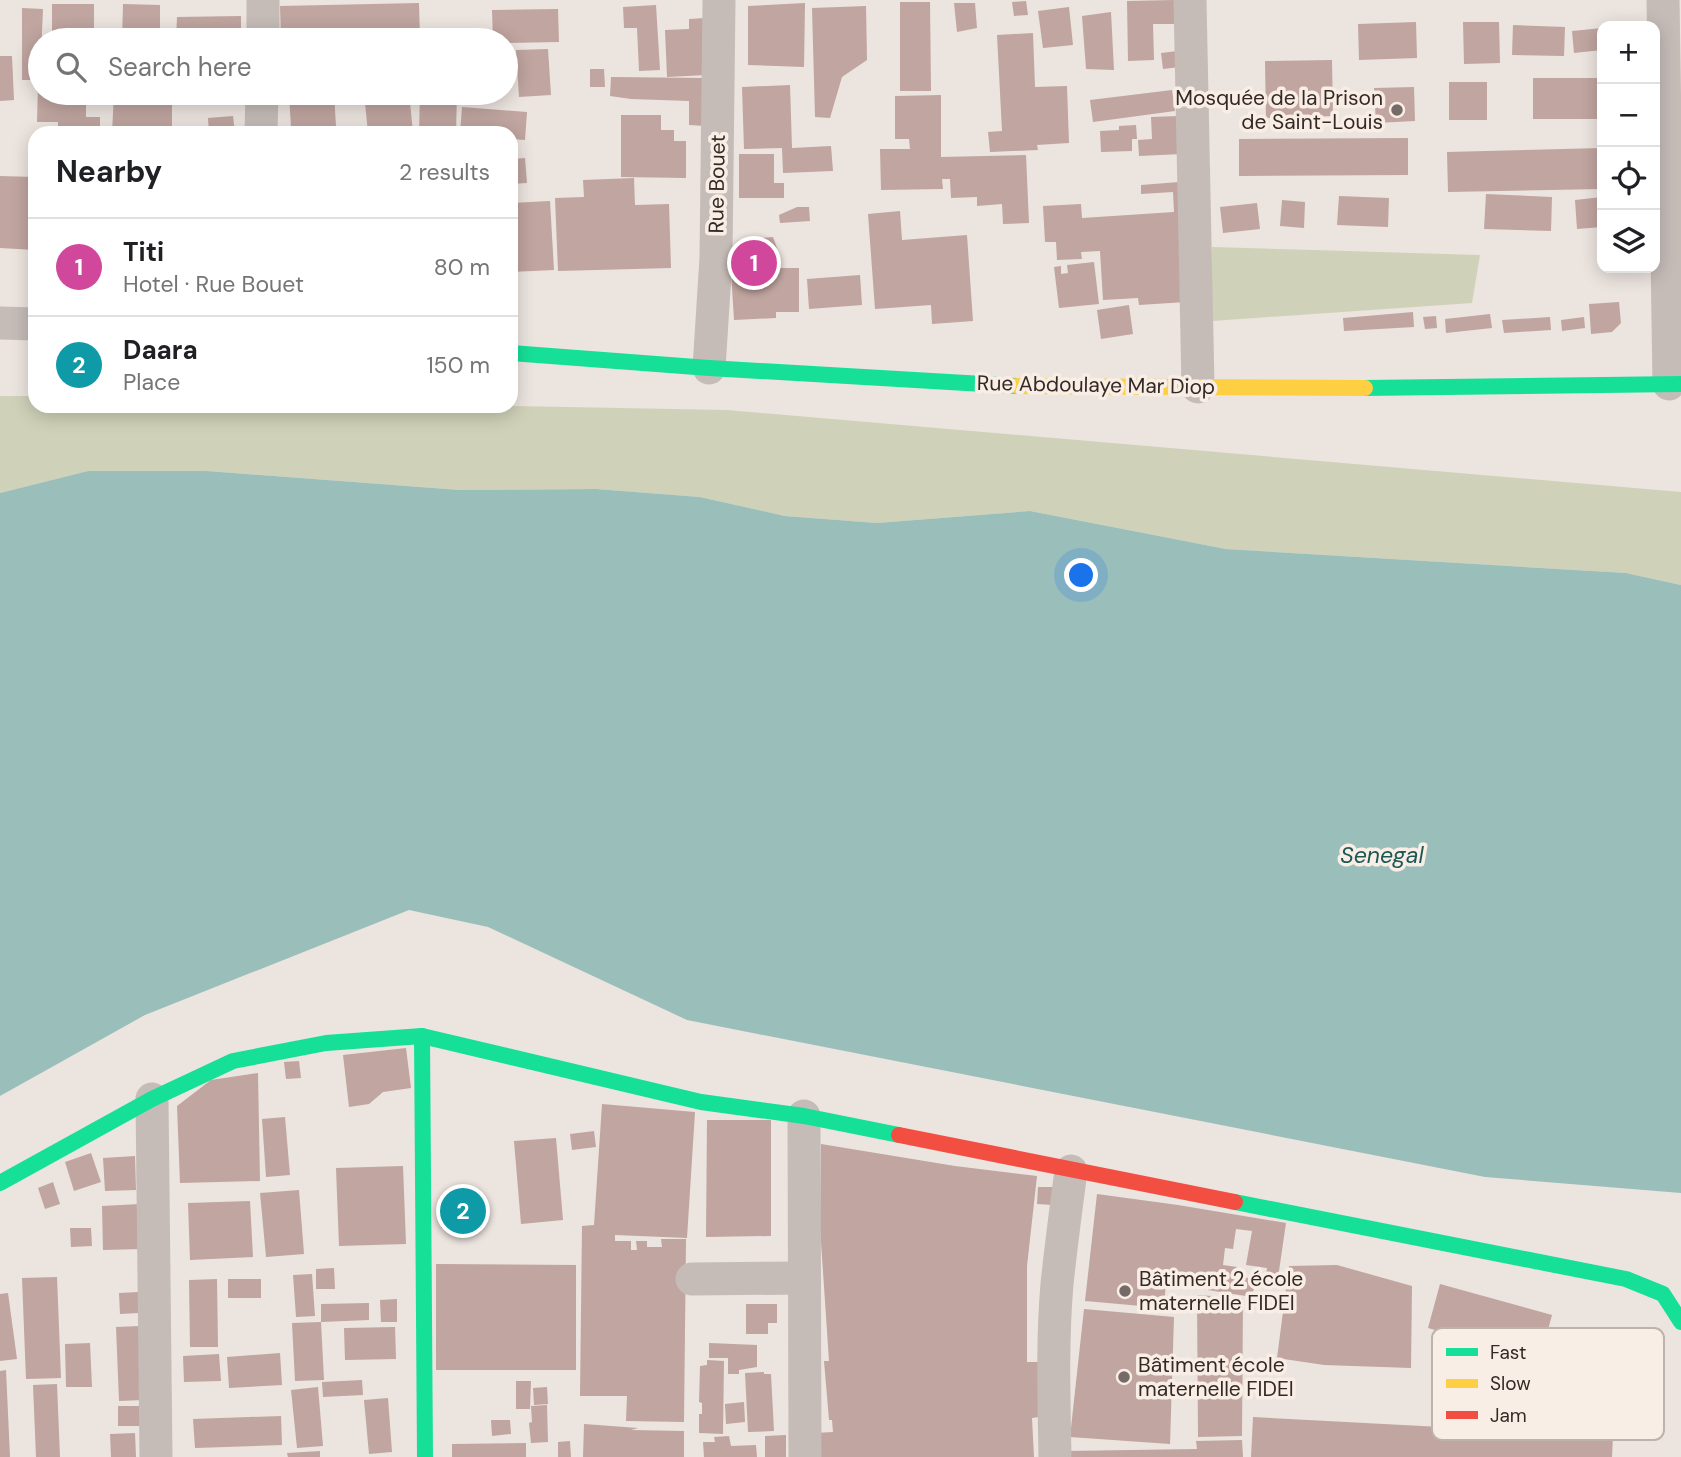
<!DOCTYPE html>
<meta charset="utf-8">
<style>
body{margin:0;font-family:"DM Sans",sans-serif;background:#f6f6f6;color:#202124}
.controls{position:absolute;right:21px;top:21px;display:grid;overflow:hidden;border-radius:14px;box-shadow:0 4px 18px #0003}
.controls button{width:63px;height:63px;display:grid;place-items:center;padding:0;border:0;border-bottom:2px solid #e0e0e0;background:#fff;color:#202124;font:35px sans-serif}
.you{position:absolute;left:1082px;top:576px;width:24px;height:24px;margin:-18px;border:5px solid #fff;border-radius:50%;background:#1a73e8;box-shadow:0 0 0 10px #1a73e833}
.badge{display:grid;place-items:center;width:46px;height:46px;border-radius:50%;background:#7c3aed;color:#fff;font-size:23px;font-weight:700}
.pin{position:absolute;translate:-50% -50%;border:4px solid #fff;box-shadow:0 2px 7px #0006}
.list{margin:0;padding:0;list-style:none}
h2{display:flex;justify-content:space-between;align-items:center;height:91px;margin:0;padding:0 28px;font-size:30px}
h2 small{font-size:23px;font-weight:400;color:#757577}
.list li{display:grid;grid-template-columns:46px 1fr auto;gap:21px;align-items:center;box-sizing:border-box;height:98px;padding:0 28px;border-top:2px solid #e0e0e0}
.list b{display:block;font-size:26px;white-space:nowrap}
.list p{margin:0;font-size:23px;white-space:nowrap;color:#757577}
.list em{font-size:23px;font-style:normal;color:#757577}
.icon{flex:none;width:38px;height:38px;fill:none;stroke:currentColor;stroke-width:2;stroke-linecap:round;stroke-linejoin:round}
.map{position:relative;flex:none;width:1681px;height:1457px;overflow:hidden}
.search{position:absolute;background:#fff;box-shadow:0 4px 18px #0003;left:28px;top:28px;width:490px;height:77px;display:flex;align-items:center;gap:18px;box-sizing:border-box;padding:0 24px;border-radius:38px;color:#757577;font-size:26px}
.panel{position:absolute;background:#fff;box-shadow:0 4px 18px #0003;left:28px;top:126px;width:490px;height:287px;border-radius:21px}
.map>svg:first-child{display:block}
</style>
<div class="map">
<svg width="1681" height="1457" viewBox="0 0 1681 1457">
<rect width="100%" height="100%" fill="#ece4df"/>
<g fill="#cfd1b8">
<polygon points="1212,247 1480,255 1472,303 1212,321"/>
<polygon points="0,396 35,396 35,406 511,406 727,410 1681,492 1681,585 1626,573 1226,549 1030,511 877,523 785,516 700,497 596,489 460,490 207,471 88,471 0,493"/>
</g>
<polygon fill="#9abfbb" points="88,471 207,471 460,490 596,489 700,497 785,516 877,523 1030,511 1226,549 1626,573 1681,585 1681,1193 1485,1177 687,1020 488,927 409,910 145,1015 0,1096 0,493"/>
<g fill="#c0a5a0">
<polygon points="1174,0 1175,24 1153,24 1154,60 1128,61 1127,1"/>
<polygon points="1026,1 1028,15 1014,16 1012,2"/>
<polygon points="900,2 930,2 931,91 900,91"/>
<polygon points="419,3 420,40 281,40 280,6"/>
<polygon points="805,3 804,67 748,65 748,6"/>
<polygon points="954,3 975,3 977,28 957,32"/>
<rect x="52" y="4" width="42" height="36"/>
<polygon points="123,4 160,5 160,40 122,40"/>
<polygon points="656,5 660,70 639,71 637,28 624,28 623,7"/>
<polygon points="866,6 867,60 842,77 830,118 815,117 812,8"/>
<polygon points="1069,7 1073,45 1043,48 1038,11"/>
<polygon points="22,8 43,9 40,80 22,80"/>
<polygon points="558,9 559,42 506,43 506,40 493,40 492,10"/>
<polygon points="1111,12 1114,70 1086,69 1082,16"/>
<polygon points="241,16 241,40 176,40 177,17"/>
<polygon points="705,18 707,75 667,77 665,30 689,29 689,19"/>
<polygon points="1416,22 1417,58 1359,60 1358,24"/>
<polygon points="1463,22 1499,22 1500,63 1464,64"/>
<polygon points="1513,25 1565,27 1564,56 1512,55"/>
<polygon points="1602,28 1602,50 1574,53 1572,31"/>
<polygon points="1033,33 1035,87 1067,86 1069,143 1037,145 1038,150 990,152 988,132 1002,131 997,35"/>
<polygon points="548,49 551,95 519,97 516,50"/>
<polygon points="1178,51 1180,67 1163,69 1161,53"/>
<polygon points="0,56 12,56 14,100 0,101"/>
<polygon points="1332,60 1333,116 1266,118 1265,61"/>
<polygon points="590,69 604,69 605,87 590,87"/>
<polygon points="611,77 705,78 705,126 689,125 689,101 631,99 610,96"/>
<polygon points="1533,78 1598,78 1597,119 1533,119"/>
<rect x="1449" y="82" width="38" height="38"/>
<polygon points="38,85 40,85 40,93 86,93 86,117 100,117 100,133 58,133 58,122 37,122"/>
<polygon points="790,85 792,148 831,146 833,171 783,173 782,148 744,149 742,87"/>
<polygon points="1414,87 1415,121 1376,123 1374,88"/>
<polygon points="1172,90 1175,111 1093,122 1090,100"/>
<polygon points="114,93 172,93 172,133 112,133"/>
<polygon points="289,93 334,93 336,126 291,128"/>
<polygon points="364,93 409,93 413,132 368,133"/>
<polygon points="420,93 457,93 456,133 419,133"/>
<polygon points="941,95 941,157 1026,155 1029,223 1003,224 1002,204 977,206 977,197 951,198 950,179 942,179 943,189 881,190 880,149 910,149 909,139 895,139 895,96"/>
<polygon points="462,107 527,112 525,140 511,139 511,133 460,133"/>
<polygon points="621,115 661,115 661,130 674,130 674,141 686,141 686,178 621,177"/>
<polygon points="233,116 235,133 209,133 208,118"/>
<polygon points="1179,116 1182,154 1139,156 1138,140 1152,139 1151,117"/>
<polygon points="1136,125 1137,139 1132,139 1132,151 1101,152 1100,131 1119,130 1119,126"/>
<polygon points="1408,138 1408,175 1239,176 1239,139"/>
<polygon points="1602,148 1602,189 1448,192 1447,152"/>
<polygon points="739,154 774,154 774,183 784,183 784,198 739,198"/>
<polygon points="525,158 527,183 511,184 511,159"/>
<polygon points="0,176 35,177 35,250 0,248"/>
<polygon points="634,178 635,205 669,204 671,268 558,271 555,198 584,197 583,180"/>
<polygon points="1179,182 1186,302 1139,305 1138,298 1103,300 1100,251 1081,252 1082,259 1057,260 1056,242 1045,242 1043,206 1081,204 1082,218 1174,212 1173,192 1141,194 1141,185"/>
<polygon points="1486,194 1552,197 1551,231 1484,229"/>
<polygon points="1339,196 1389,198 1388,227 1337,225"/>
<polygon points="1602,197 1602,227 1577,229 1575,200"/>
<polygon points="1282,200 1305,202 1304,228 1280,226"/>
<polygon points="550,201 554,270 511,272 511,203"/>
<polygon points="1257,203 1260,229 1223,233 1220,207"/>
<polygon points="797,207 809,207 810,221 780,223 779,215"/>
<polygon points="900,211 902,240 967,235 973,321 932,324 931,305 875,309 868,214"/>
<polygon points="773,237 778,251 775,268 775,280 776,268 799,268 799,312 776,312 776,318 734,320 731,271 742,240"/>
<polygon points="1094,262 1099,304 1059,308 1054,267 1061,266 1061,274 1068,273 1067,265"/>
<polygon points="860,275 862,305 809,309 807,279"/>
<polygon points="1619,302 1621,323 1612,332 1591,334 1589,304"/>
<polygon points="1129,305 1133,334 1101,339 1097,310"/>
<polygon points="1413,312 1414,327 1344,331 1343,318"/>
<polygon points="1490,314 1492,328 1446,333 1445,319"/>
<polygon points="1436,316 1437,328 1425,329 1423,317"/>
<polygon points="1550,317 1551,330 1504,333 1502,320"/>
<polygon points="1584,317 1585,328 1562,331 1561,320"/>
<polygon points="406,1048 411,1088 383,1092 369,1104 349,1107 343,1055"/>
<polygon points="299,1061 301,1078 286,1079 284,1062"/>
<polygon points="258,1073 260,1181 180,1183 177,1106 211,1080"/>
<polygon points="602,1104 695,1112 687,1238 615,1235 615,1241 631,1241 631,1250 637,1250 636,1241 647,1241 647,1247 662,1247 661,1239 686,1239 684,1422 626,1421 627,1396 580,1396 582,1226 594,1225"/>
<polygon points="285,1117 290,1175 266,1177 262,1119"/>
<polygon points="707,1120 771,1120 771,1236 706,1237"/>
<polygon points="594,1131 596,1147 572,1150 570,1134"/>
<polygon points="556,1138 563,1220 521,1224 514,1141"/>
<polygon points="821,1144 955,1166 1037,1176 1027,1266 1027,1362 1039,1362 1039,1417 1032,1418 1034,1457 817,1457 815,1433 833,1432 832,1420 829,1420 824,1361 829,1361 820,1227"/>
<polygon points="91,1153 101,1182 74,1191 65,1162"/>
<polygon points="135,1156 136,1190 105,1191 103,1158"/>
<polygon points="403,1166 406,1244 339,1246 336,1168"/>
<polygon points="53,1182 60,1204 45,1209 38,1188"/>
<polygon points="1038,1187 1054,1187 1053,1205 1037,1204"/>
<polygon points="299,1190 304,1254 266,1257 260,1193"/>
<polygon points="484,1194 487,1224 441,1228 439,1198"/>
<polygon points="1097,1194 1178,1205 1286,1223 1278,1278 1266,1276 1267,1268 1246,1265 1252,1231 1236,1229 1233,1249 1225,1248 1223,1265 1237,1267 1235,1276 1256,1279 1252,1297 1208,1290 1208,1287 1166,1281 1164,1308 1085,1301"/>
<polygon points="250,1201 253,1257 190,1260 188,1203"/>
<polygon points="140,1204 142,1249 103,1250 102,1206"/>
<polygon points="70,1228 91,1228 92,1246 71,1247"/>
<polygon points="436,1264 576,1265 576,1370 436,1370"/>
<polygon points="1337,1265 1412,1286 1411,1368 1324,1365 1277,1358 1289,1266"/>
<polygon points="334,1268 335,1289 316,1289 316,1269"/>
<polygon points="312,1274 315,1316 296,1317 293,1275"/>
<polygon points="57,1277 61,1378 26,1379 22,1278"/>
<polygon points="217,1279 218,1347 190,1347 189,1280"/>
<rect x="228" y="1279" width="33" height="19"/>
<polygon points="1440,1284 1552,1315 1540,1359 1428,1328"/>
<polygon points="138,1292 139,1313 120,1314 119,1293"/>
<polygon points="8,1293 17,1359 0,1361 0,1294"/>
<polygon points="1197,1295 1243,1298 1242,1436 1198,1437"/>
<polygon points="397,1299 397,1322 381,1322 380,1300"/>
<polygon points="369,1303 369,1320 321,1322 321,1304"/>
<polygon points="746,1304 777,1304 777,1323 768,1323 768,1334 746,1334"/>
<polygon points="1084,1309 1174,1317 1170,1444 1070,1437"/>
<polygon points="321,1322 324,1380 295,1381 292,1323"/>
<polygon points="141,1326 144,1400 119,1401 116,1327"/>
<polygon points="395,1327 396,1359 345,1360 344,1328"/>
<polygon points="90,1343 92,1387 66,1387 65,1344"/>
<polygon points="709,1343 757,1345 757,1367 739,1370 739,1374 728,1374 728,1358 709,1358"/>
<polygon points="280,1353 282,1385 229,1388 227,1357"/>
<polygon points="219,1354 221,1381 184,1382 183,1356"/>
<polygon points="707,1360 724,1361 723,1434 699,1433 699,1414 702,1414 702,1403 699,1402 700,1366 707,1365"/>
<polygon points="6,1370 10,1457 0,1457 0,1371"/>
<polygon points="764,1372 764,1374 771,1374 774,1431 748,1432 745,1373"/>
<polygon points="362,1380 363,1395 323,1397 322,1382"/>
<polygon points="516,1381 531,1381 530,1409 516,1409"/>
<polygon points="57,1384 60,1457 36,1457 33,1385"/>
<polygon points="318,1387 323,1446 297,1448 291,1390"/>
<polygon points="547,1387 548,1404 534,1405 533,1388"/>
<polygon points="388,1398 392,1452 369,1454 364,1400"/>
<polygon points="744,1402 745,1422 726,1424 725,1404"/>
<polygon points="547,1405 548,1442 531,1443 529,1423 532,1422 531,1406"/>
<rect x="118" y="1406" width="23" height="20"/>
<polygon points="281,1416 282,1445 195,1448 193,1419"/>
<polygon points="1253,1417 1613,1436 1612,1457 1251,1457"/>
<polygon points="491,1420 510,1420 511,1434 492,1436"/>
<polygon points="584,1424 638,1428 631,1430 684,1431 684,1457 583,1457"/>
<polygon points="135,1433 136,1457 111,1457 110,1434"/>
<polygon points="786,1435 786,1457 765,1457 765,1436"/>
<polygon points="729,1436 731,1446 756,1445 757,1457 704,1457 703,1442 715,1442 714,1437"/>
<polygon points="1242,1440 1243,1457 1066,1457 1066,1451 1197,1449 1196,1441"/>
<polygon points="570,1441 571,1457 558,1457 558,1442"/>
<polygon points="526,1443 526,1457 452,1457 452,1444"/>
<polygon points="320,1451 320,1457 288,1457 287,1453"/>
</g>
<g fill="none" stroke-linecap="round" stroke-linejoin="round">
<g stroke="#c5bcb8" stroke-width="33">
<polyline points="1190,0 1198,387"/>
<polyline points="1663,0 1669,384"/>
<polyline points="263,40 263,0"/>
<polyline points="261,133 262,93"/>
<polyline points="0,323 35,324"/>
<polyline points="709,368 716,258 719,0"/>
<polyline points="152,1099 156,1457"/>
<polyline points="804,1116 805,1457"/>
<polyline points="692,1279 804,1278"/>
<path d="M1055 1457C1054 1399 1052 1342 1057 1284 1061 1246 1066 1208 1071 1171"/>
</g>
<g stroke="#16e098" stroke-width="16">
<polyline points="511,353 709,368 1017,386"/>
<polyline points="1365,388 1681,384"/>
<polyline points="422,1036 425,1457"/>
<polyline points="0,1183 152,1099 233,1061 326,1043 422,1036 701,1102 804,1116 899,1135"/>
<polyline points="1235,1202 1626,1279 1663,1294 1681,1322"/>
</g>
<polyline stroke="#ffcf43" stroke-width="16" points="1017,386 1365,388"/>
<polyline stroke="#f24e42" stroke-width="16" points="899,1135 1235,1202"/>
</g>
<g fill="#756a67" stroke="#f9eee5" stroke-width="2.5">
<circle cx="1397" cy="110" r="7"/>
<circle cx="1125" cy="1291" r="7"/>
<circle cx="1124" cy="1377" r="7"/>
</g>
<g text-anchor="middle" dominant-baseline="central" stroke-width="7" stroke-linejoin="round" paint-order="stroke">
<g font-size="21" fill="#352926" stroke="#f9eee5" text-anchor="start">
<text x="1383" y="98" text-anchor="end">Mosquée de la Prison<tspan x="1383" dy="24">de Saint-Louis</tspan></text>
<text x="1139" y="1279">Bâtiment 2 école<tspan x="1139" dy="24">maternelle FIDEI</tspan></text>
<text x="1138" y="1365">Bâtiment école<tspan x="1138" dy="24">maternelle FIDEI</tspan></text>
</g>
<g font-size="21" fill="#352926" stroke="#f9eee5">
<text transform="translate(717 184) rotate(-89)">Rue Bouet</text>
<text transform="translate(1096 385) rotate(1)">Rue Abdoulaye Mar Diop</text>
</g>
<g font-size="23" font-style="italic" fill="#1b5754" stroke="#f9eee5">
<text x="1382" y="855">Senegal</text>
</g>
</g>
<rect x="1432" y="1328" width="232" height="112" rx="10" fill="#f9eee5" stroke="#beb3ac" stroke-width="2"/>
<rect x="1446" y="1348" width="32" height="8" fill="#16e098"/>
<rect x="1446" y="1379" width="32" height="9" fill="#ffcf43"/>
<rect x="1446" y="1411" width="32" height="8" fill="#f24e42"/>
<g font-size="19" fill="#352926">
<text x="1490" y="1359">Fast</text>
<text x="1490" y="1390">Slow</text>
<text x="1490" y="1422">Jam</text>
</g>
</svg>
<div class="controls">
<button>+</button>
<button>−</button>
<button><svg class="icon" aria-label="locate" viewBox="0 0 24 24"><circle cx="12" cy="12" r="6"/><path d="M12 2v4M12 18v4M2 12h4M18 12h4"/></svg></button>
<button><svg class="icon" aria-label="layers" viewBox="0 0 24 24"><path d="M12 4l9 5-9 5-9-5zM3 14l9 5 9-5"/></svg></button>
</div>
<div class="you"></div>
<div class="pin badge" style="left:754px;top:263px;background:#d1479c">1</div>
<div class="pin badge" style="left:463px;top:1211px;background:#0f9aa8">2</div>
<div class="search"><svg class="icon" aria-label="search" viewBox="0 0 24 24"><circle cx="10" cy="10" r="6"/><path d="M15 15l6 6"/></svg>Search here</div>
<section class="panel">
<h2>Nearby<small>2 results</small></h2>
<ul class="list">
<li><span class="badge" style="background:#d1479c">1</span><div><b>Titi</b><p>Hotel · Rue Bouet</p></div><em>80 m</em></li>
<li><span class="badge" style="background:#0f9aa8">2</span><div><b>Daara</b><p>Place</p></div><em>150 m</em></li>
</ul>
</section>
</div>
